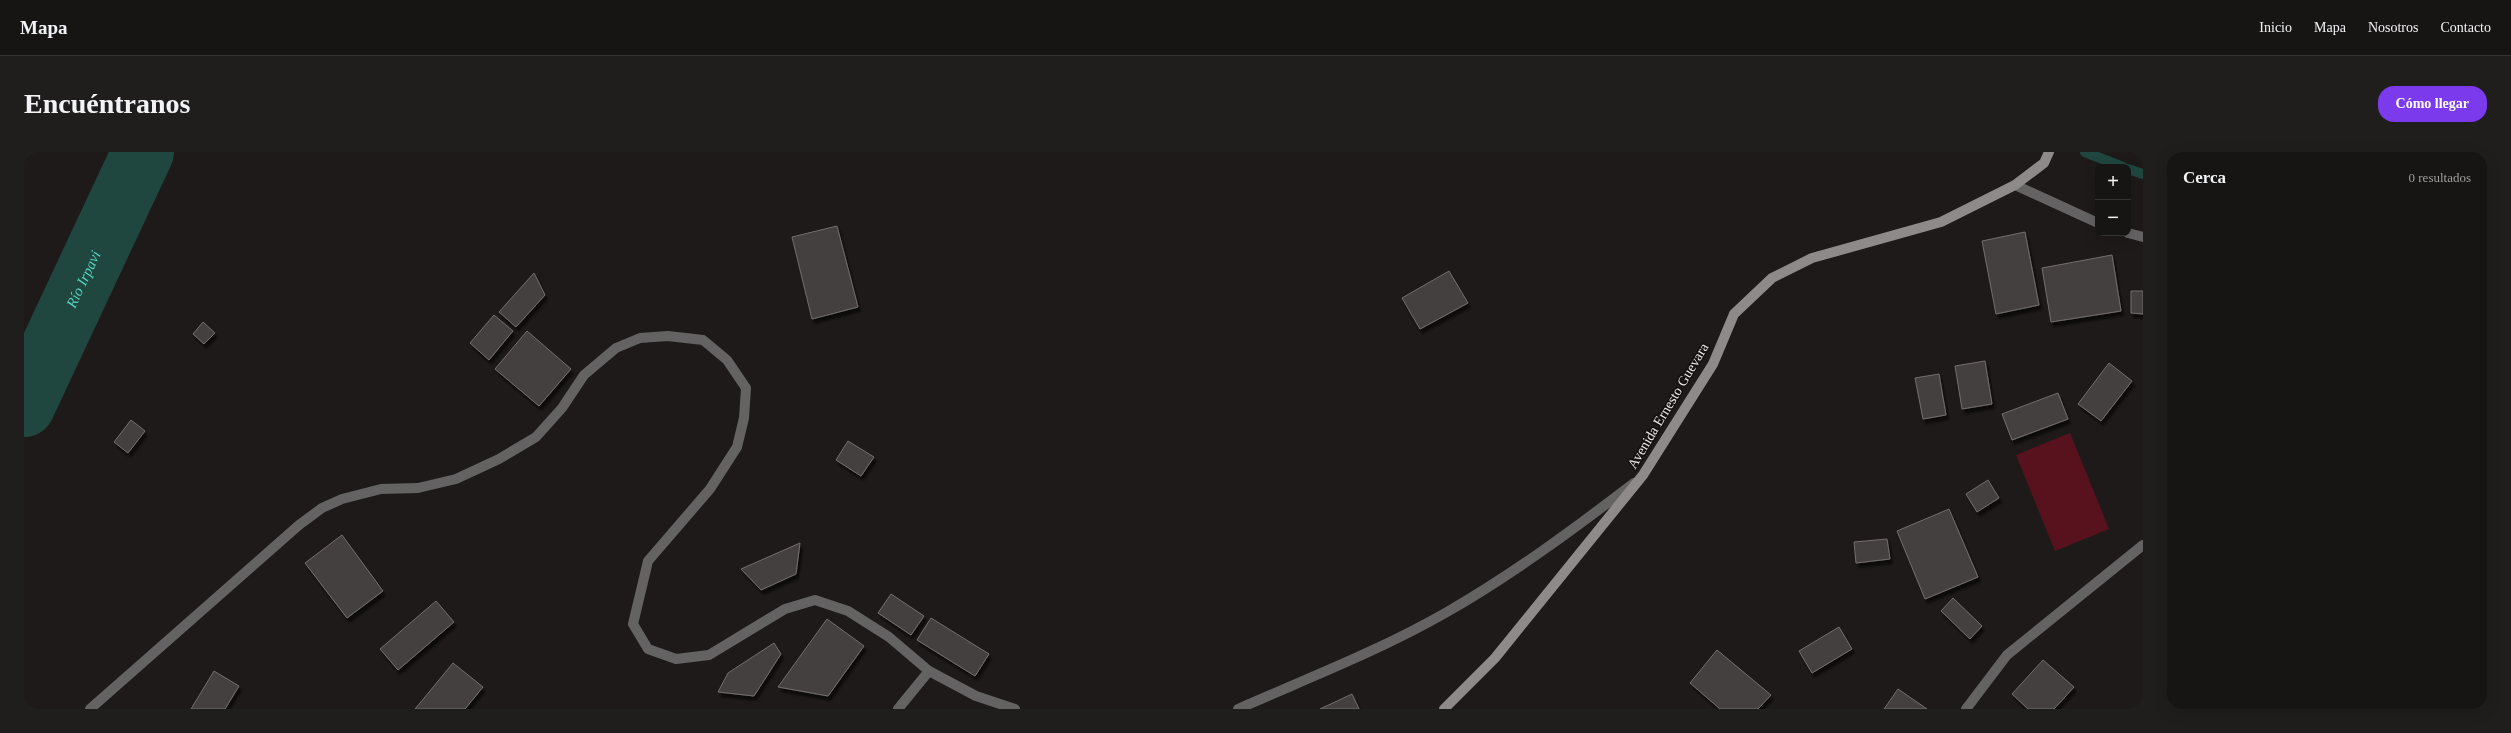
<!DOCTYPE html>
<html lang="es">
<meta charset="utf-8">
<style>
body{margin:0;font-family:"Times New Roman",serif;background:#201d1d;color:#f1f3f6}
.controls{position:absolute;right:12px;top:12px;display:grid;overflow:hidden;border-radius:8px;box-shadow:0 4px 16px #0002}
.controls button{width:36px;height:36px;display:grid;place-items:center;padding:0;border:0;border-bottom:1px solid #363334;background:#171414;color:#f1f3f6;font:20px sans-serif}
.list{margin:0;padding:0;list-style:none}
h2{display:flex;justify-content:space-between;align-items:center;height:52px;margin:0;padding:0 16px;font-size:17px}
h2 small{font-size:13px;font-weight:400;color:#9e9ea0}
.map{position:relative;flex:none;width:2119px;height:557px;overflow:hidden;border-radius:16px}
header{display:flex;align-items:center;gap:24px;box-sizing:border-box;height:56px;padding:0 20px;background:#171414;border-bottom:1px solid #363334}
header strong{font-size:19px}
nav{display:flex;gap:22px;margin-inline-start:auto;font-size:14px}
.intro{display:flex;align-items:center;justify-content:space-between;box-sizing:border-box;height:96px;padding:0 24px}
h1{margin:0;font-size:28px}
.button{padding:10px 18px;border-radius:16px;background:#7c3aed;color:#fff;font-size:14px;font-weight:700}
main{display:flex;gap:24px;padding:0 24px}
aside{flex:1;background:#171414;border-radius:16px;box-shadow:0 4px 16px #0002}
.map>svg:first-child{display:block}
</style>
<header>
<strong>Mapa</strong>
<nav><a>Inicio</a><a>Mapa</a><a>Nosotros</a><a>Contacto</a></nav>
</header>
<div class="intro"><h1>Encuéntranos</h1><a class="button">Cómo llegar</a></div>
<main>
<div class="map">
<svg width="2119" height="557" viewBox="0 0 2119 557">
<defs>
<filter id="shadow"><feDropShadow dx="2.5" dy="4.5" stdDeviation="1" flood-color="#0009"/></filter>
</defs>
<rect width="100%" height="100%" fill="#1f1a1a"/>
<polygon fill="#58121d" points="2046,281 2085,377 2031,399 1992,303"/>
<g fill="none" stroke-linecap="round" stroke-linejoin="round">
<g stroke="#1f473f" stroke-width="10">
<polyline points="2061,0 2099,15"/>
<polyline points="2104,17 2119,22"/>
</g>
<path stroke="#1f473f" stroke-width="62" id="s1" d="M0 254 119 0"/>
</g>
<g fill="#453f3f" stroke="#746e6e" filter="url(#shadow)">
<polygon points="813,74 834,155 788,167 768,85"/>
<polygon points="2001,80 2015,153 1972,162 1958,89"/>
<polygon points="2088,103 2097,159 2027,170 2018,116"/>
<polygon points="1425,119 1444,151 1396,177 1378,146"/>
<polygon points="510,121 521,143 492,175 475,160"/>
<polygon points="2107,139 2119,139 2119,162 2107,161"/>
<polygon points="470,163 489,179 465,208 446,191"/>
<polygon points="179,170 191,181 180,192 169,182"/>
<polygon points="503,179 547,217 515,254 471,217"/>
<polygon points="1961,209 1968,252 1938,257 1931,214"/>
<polygon points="2085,211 2108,229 2077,269 2054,252"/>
<polygon points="1915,222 1922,263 1899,267 1891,226"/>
<polygon points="2034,241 2044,267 1988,288 1978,262"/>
<polygon points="107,268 121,279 104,301 90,290"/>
<polygon points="824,289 850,305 837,324 812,308"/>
<polygon points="1964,328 1975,346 1953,360 1942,342"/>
<polygon points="1925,357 1954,425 1901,447 1873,379"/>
<polygon points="318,383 359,439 323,466 281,411"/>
<polygon points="1863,387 1866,407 1832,411 1830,390"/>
<polygon points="776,391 772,422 737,438 717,417"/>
<polygon points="867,442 900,464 887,483 854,461"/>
<polygon points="1929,446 1958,474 1946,487 1917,459"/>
<polygon points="412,449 430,470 374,518 356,497"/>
<polygon points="907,466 965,502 951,524 893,488"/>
<polygon points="803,467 840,494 804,544 754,535"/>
<polygon points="1815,475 1828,497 1788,521 1775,499"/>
<polygon points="750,491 757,502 730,544 694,540 704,521"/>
<polygon points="1693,498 1747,543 1734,557 1696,557 1666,531"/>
<polygon points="2019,508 2050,535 2030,557 2004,557 1988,542"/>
<polygon points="429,511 459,535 441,557 391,557"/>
<polygon points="190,519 215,534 201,557 167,557"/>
<polygon points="1874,537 1903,557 1860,557"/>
<polygon points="1328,542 1335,557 1296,557"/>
</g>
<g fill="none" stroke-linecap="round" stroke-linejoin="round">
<polyline stroke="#646262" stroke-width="10" points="874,557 905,519"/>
<g stroke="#646262" stroke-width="10">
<polyline points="1991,33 2074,71"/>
<polyline points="2104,81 2119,85"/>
<polyline points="1942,557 1983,503 2119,393"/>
</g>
<g stroke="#646262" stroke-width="10">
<polyline points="66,557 275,373 298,356 318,347 357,337 394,336 432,327 475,307 512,285 538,256 560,223 592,196 616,186 644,184 679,188 703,208 722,236 720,266 713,295 686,337 624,409 609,472 624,497 652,507 685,503 761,457 791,448 824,459 865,485 905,519 952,544 991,557"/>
<path d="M1214 557C1284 526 1357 498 1423 460 1489 422 1550 377 1610 331"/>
</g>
<polyline stroke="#8e8a8a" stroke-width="10" points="1420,557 1471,506 1619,323 1689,212 1710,162 1748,126 1788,106 1917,70 1991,33 2020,11 2025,0"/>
</g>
<g text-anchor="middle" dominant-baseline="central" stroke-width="3.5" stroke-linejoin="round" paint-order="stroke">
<g font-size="14" fill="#eeebeb" stroke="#161112">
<text transform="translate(1644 254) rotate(-59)">Avenida Ernesto Guevara</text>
</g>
<g font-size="15" font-style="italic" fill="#58d7c0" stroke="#161112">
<text stroke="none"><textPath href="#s1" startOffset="140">Río Irpavi</textPath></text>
</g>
</g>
</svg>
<div class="controls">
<button>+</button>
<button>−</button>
</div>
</div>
<aside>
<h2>Cerca<small>0 resultados</small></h2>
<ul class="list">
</ul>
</aside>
</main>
